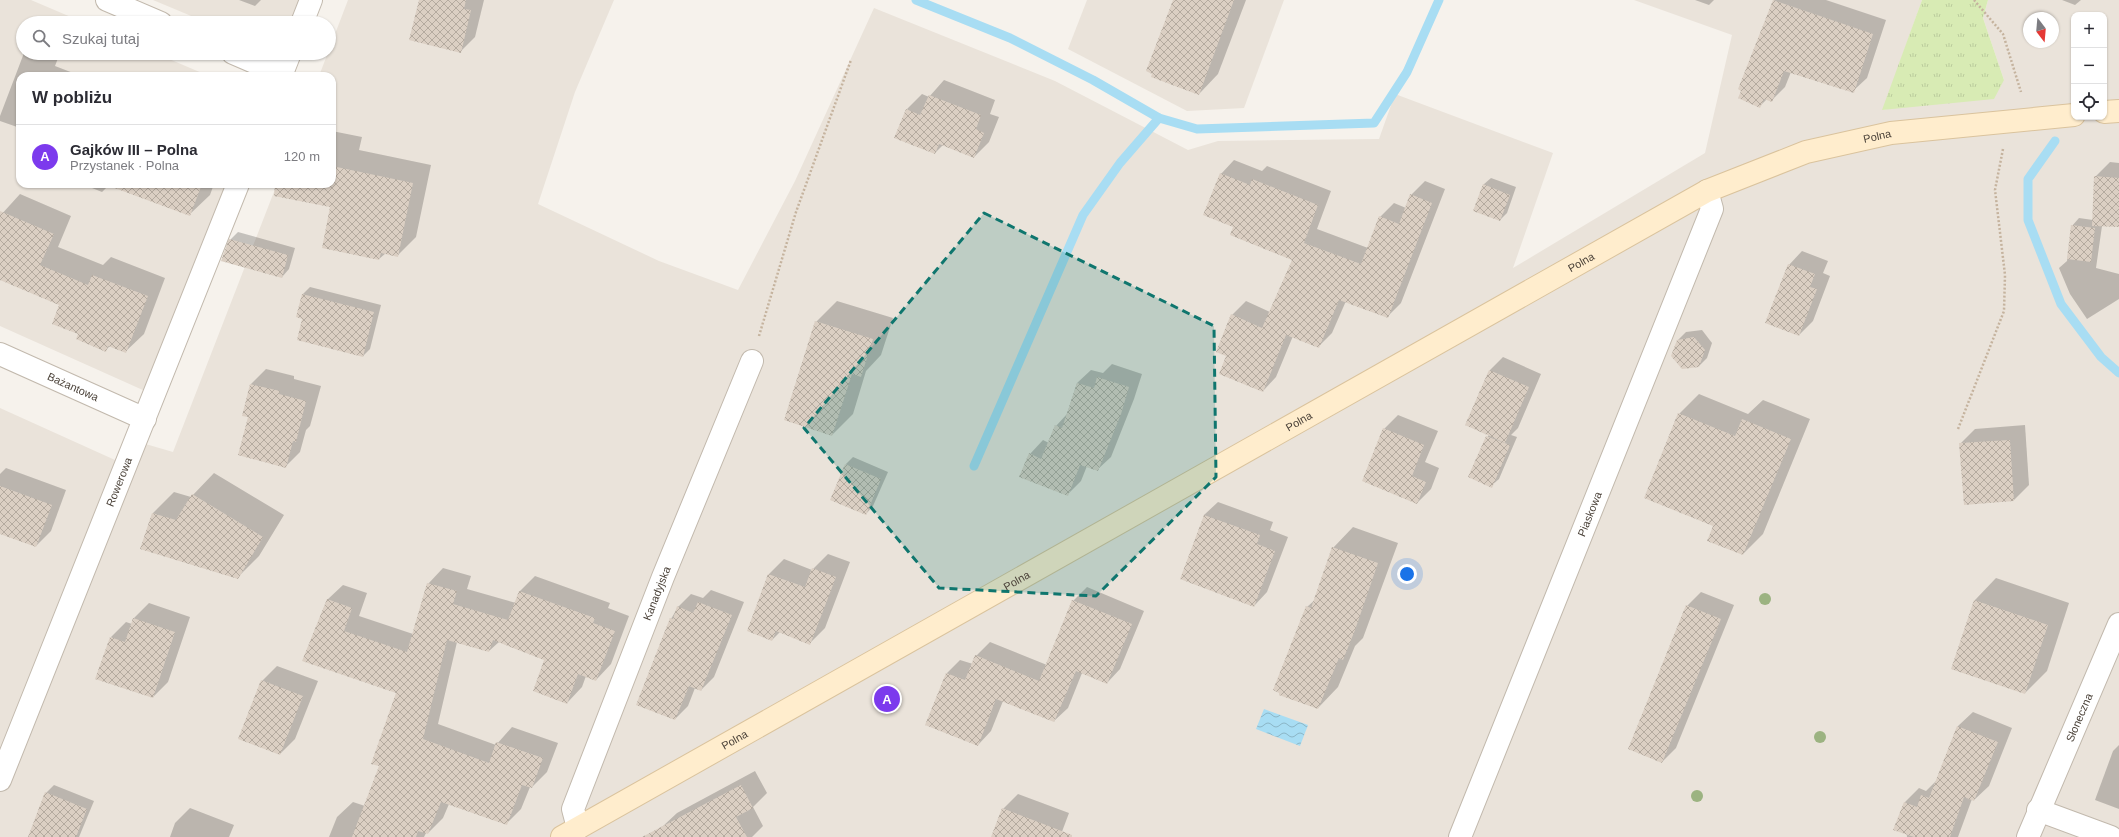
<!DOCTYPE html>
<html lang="pl">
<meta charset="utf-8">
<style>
body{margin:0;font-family:Helvetica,sans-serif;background:#f7f7f7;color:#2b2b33}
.controls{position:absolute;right:12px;top:12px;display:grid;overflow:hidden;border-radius:8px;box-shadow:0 1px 3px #0004}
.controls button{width:36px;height:36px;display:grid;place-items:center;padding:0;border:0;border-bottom:1px solid #e1e1e2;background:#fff;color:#2b2b33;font:20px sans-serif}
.compass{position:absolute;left:2023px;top:12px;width:36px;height:36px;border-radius:50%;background:#fff;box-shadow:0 1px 3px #0004;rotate:164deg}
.you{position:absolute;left:1407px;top:574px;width:14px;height:14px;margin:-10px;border:3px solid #fff;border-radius:50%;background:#1a73e8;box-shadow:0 0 0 6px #1a73e833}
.badge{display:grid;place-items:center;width:26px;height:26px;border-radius:50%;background:#7c3aed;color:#fff;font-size:13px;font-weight:700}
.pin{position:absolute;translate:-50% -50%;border:2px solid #fff;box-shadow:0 1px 4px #0006}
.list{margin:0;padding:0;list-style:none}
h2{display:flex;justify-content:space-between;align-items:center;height:52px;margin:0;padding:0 16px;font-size:17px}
h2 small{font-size:13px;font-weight:400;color:#7c7c81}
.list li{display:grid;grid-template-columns:26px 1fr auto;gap:12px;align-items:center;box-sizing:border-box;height:64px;padding:0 16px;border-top:1px solid #e1e1e2}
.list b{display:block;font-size:15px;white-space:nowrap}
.list p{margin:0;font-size:13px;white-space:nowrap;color:#7c7c81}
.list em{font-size:13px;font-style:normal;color:#7c7c81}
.icon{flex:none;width:22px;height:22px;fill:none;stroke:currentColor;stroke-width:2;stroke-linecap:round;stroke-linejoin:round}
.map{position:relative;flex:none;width:2119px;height:837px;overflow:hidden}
.search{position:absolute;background:#fff;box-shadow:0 1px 3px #0004;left:16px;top:16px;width:320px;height:44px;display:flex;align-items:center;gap:10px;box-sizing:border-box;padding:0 14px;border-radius:22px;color:#7c7c81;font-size:15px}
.panel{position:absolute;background:#fff;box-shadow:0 1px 3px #0004;left:16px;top:72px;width:320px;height:116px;border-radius:12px}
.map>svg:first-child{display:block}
</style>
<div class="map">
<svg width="2119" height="837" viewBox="0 0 2119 837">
<defs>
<pattern id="grass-tufts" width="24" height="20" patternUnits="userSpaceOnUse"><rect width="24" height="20" fill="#d8ebb4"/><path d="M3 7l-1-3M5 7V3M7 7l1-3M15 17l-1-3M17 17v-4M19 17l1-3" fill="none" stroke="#bbcb9c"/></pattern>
<pattern id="water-waves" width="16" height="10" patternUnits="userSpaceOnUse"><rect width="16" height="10" fill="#a8ddf3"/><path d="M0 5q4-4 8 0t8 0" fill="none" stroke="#8bb5c6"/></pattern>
<pattern id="building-cross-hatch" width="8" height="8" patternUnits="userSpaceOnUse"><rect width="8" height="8" fill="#dbcfc3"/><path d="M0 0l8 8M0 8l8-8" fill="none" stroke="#b4aa9f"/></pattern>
</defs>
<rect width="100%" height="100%" fill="#f6f2ec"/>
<g fill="#eae3da" fill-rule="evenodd">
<polygon points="0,0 31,0 85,23 23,23 23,53 155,53 209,76 20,76 20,184 226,184 145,391 0,326"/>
<polygon points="153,0 299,0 290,23 208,23"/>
<path d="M348 0H614L575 92 538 204 659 261 738 290 795 181 874 8 1055 81 1188 150 1218 141 1379 139 1395 94 1553 153 1513 268 1705 153 1732 35 1634 0H1922L1883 110 2004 80 1983 18 1988 0H2119V837H0V408L115 460 125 438 173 452 277 184H332V76H319ZM2074 15H2104V117H2074ZM2029 18H2053V42H2029Z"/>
<polygon points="1087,0 1284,0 1244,108 1187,111 1068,49"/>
</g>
<polygon fill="url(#grass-tufts)" points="1922,0 1988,0 1983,18 2004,80 1994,99 1882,110"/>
<polygon fill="url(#water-waves)" points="1264,709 1308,725 1300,746 1256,729"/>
<g fill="#0003">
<polygon points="239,0 261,0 255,6"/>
<polygon points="420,0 484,0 475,37 460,52"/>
<polygon points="1174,0 1246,0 1218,74 1199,94"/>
<polygon points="1695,0 1714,0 1709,5"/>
<polygon points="1774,0 1826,0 1886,20 1867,78 1853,91 1791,72 1785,87 1771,101 1767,99 1760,106 1739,89"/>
<polygon points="2062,0 2081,0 2075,5"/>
<polygon points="24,53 60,53 55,66 81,76 20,76 20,128 0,121 0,116"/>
<polygon points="944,80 995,100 990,114 999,117 989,142 974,157 943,145 935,153 907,109 922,94 929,97"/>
<polygon points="332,131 362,137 359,150 431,165 416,237 397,256 386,253 379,259 331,206 304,184 332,184"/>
<polygon points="1234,160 1262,171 1267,166 1331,191 1317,229 1368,248 1380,217 1394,203 1406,208 1411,195 1425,181 1445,189 1401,303 1387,317 1346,301 1332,333 1318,347 1293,336 1276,377 1263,391 1228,356 1232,315 1246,301 1270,312 1293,259 1235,226 1221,174"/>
<polygon points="2110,162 2119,163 2119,226 2102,226 2096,268 2119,274 2119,299 2087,319 2070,294 2059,268 2067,261 2072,226 2079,218 2093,220 2095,177"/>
<polygon points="1491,178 1516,187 1507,213 1500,220 1483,185"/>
<polygon points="82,184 214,184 210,195 190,214 109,185 102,192"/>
<polygon points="20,194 71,216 58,247 103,265 111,257 165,278 144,334 125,352 110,346 106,350 79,334 61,305 0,279 0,216"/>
<polygon points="238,232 295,248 289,269 282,277 230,240"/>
<polygon points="1802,251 1828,261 1823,273 1830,276 1813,321 1799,335 1789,265"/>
<polygon points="310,287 381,305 370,349 363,356 303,318 303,294"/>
<polygon points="837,301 893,318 881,355 866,371 853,414 832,435 816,322"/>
<polygon points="1702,330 1712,343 1707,358 1699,366 1678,340 1686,332"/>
<polygon points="1503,357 1541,374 1518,428 1511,435 1517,437 1499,479 1491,486 1470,477 1489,434 1466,425 1490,370"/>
<polygon points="1112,364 1142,374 1134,399 1111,457 1097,470 1087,466 1081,481 1067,495 1030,454 1043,440 1049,443 1056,426 1067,414 1077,383 1091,370 1103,373"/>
<polygon points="266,369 294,376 294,379 321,386 310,426 306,430 300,452 285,467 249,416 243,415 251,384"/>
<polygon points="1699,394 1748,414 1763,400 1810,419 1763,534 1743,554 1714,525 1679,414"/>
<polygon points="1398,415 1438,431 1425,462 1439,468 1431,489 1417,503 1384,429"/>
<polygon points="2025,425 2029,485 2014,500 1965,504 1960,444 1975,429"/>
<polygon points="853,457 888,472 873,506 866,514 846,464"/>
<polygon points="6,468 66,490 51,531 36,546 0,533 0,474"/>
<polygon points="214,473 284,515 259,556 237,578 153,513 174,492 191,497"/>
<polygon points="1218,502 1273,522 1270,530 1288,537 1267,592 1254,606 1204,515"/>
<polygon points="1353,527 1398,543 1363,638 1355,646 1338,687 1318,708 1307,607 1316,599 1333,548"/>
<polygon points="828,554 850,562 825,628 810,643 780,632 772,640 769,574 784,559 812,570"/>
<polygon points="443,568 471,576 467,589 516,603 520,591 535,576 610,603 608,608 629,616 611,664 596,680 586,676 582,687 567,703 546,660 499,642 489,651 457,642 438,724 496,745 512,727 558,743 547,772 532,787 530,787 521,809 506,824 449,804 443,818 428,833 426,833 424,837 329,837 337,817 353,802 365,806 380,766 397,692 303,660 327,600 343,585 367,593 359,616 413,634 428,584"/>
<polygon points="1996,578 2069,603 2047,671 2025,693 1952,669 1975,600"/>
<polygon points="1087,587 1144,611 1120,669 1107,683 1082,673 1068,708 1054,721 1003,701 991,731 978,745 926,724 947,673 960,660 973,664 976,656 990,642 1047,665 1073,601"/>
<polygon points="711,590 744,602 714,677 701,690 695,688 688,706 675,719 671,619 678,607 691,594 703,598"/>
<polygon points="1701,592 1734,605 1676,748 1662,762 1687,606"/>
<polygon points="149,603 190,617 168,682 153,697 111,637 126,622 132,624 134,618"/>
<polygon points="277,666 318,681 295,739 280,754 262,681"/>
<polygon points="1973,712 2012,728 1989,786 1974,800 1972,799 1958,837 1907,837 1904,803 1919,788 1926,791 1937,780 1958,726"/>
<polygon points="2119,745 2119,809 2095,800 2113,751"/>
<polygon points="755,771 767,793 753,807 763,826 752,837 667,837 662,827 677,813"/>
<polygon points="54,785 94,801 79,837 32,837 46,793"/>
<polygon points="1018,794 1069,813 1060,837 992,837 1003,809"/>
<polygon points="190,808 234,825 229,837 170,837 175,823"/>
</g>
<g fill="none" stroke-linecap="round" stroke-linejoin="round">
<g stroke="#a8ddf3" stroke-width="9">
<polyline points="916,0 1010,38 1093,80 1159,118 1197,129 1374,123 1407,72 1439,0"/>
<polyline points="2055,141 2028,179 2028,220 2061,304 2101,357 2119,373"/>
<polyline points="974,466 1083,215 1120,163 1159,118"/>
</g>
</g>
<g fill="url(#building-cross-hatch)">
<polygon points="419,0 466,0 464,9 471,10 461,53 409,40"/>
<polygon points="1173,0 1234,0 1199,95 1151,77 1152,74 1146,71"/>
<polygon points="1773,0 1873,34 1854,93 1784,71 1772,102 1764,99 1760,108 1738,98 1741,91 1738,89"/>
<polygon points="929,95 981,115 976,129 984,133 974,158 939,144 935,154 894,138 906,109 920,115"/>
<polygon points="332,166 413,183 398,257 381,253 379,260 322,248 330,207 274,196 275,184 332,184"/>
<polygon points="1220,173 1250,185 1252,179 1318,205 1304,243 1361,264 1379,216 1399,224 1410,194 1432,203 1388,318 1339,300 1319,348 1286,335 1263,392 1219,374 1226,356 1216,352 1231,314 1262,328 1292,260 1230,235 1233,227 1203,215"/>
<polygon points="2094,176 2119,178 2119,227 2092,226"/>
<polygon points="112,184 202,184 190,216 112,187"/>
<polygon points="1483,184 1510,195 1500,221 1473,211"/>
<polygon points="0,211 54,234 40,265 88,285 92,275 148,296 126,353 108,346 106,352 76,339 78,334 52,324 59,305 0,280"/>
<polygon points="2071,225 2095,228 2091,262 2067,259"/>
<polygon points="229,239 288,255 282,278 221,261"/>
<polygon points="1788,264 1815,274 1810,287 1817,289 1799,336 1765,323"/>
<polygon points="302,294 374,312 363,357 297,340 302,319 296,317"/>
<polygon points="815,321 873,339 861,377 852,374 832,436 784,420"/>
<polygon points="1694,337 1705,350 1699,367 1682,369 1671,356 1677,340"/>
<polygon points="1489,370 1529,387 1505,443 1465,425"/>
<polygon points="1097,377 1129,387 1121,414 1098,471 1080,465 1068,496 1019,477 1029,453 1041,459 1055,425 1062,428 1077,383 1094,388"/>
<polygon points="250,384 280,391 279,394 306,401 296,442 293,441 286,468 238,455 248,417 242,416"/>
<polygon points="1678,413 1735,436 1742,419 1791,439 1743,555 1707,541 1713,526 1644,498"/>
<polygon points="1383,428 1424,445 1412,476 1426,482 1417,504 1362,481"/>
<polygon points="1486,436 1510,445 1492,488 1468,477"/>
<polygon points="2010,440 2014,501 1964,505 1959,443"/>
<polygon points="845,464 881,479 866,515 830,500"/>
<polygon points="0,486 52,505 36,547 0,534"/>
<polygon points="192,494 263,537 238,579 140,549 152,513 176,520"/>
<polygon points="1204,515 1260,535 1257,544 1275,551 1254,607 1180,579"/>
<polygon points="1332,547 1378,563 1355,630 1343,660 1339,658 1318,709 1279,695 1279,693 1273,690 1306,606 1311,608"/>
<polygon points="812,568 836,577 810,645 776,631 772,641 747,631 768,574 805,587"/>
<polygon points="427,583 457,591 453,604 508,620 519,591 595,618 593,623 615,631 596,681 578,674 567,704 533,691 544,660 493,640 489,652 447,640 423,739 489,763 496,742 543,758 532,788 522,785 507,825 441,802 428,834 418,831 416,837 352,837 379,766 371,764 396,693 302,661 327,599 352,608 344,631 407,652"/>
<polygon points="1072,600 1132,624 1107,684 1076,671 1054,722 996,699 978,746 925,725 946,673 965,680 975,655 1039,681"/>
<polygon points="1974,600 2048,625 2025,694 1951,669"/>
<polygon points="698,602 732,615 701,691 689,686 675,720 636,705 670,618 673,619 677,606 693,613"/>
<polygon points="1686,605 1721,619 1662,763 1628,749"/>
<polygon points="133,618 175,632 153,698 95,679 110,637 125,642"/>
<polygon points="261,680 303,696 280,755 238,739"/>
<polygon points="1957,726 1998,742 1974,801 1964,797 1950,837 1914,837 1893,830 1904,802 1917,807 1921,795 1929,798"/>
<polygon points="741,785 753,808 736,817 747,837 642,837"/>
<polygon points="45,792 87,809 76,837 28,837"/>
<polygon points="1002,808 1072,835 1072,837 991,837"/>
</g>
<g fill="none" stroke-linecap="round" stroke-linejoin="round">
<defs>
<g id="street">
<polyline points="107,0 161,23"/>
<polyline points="302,23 311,0"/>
<polyline points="233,53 282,74"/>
<polyline points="281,76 290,53"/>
<path id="s1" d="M0 354 145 419"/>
<path id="s2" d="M0 780 238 184"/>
<polyline points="2038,810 2111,837"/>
<path id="s3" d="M578 828 573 809 663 577 752 361"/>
<path id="s4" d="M1460 837 1712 209 1707 191"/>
<path id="s5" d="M2028 837 2119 624"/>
</g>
<g id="secondary">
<polyline points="2104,112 2119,111"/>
<path id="s6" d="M562 837 1707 191 1806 152 1891 133 2074 115"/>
</g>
</defs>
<use href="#street" stroke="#c2b9ad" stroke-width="24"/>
<use href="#secondary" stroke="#dac39d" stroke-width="24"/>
<g stroke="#c5b39e" stroke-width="2.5" stroke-dasharray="2 2" stroke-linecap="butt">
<polyline points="1974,0 2003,34 2021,92"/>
<polyline points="759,336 796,212 851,60"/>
<polyline points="1958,429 2004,311 2005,275 1995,190 2003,149"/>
</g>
<use href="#street" stroke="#fff" stroke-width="22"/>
<use href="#secondary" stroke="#ffedcd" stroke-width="22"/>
</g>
<g fill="#9cb381">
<circle cx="1765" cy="599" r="6"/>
<circle cx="1820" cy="737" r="6"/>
<circle cx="1697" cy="796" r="6"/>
</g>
<path fill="#0f766e" fill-opacity="0.2" stroke="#0f766e" stroke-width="3" stroke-dasharray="8 5" stroke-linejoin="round" d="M984 213 1214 326 1216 477 1096 596 939 588 804 428Z"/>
<g text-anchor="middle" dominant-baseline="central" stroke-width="4" stroke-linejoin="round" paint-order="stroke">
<g font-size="11" fill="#4b4239" stroke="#fff">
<text stroke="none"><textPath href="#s6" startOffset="1494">Polna</textPath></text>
<text stroke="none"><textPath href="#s6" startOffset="1170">Polna</textPath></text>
<text stroke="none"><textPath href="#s1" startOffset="80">Bażantowa</textPath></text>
<text stroke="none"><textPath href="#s6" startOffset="846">Polna</textPath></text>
<text stroke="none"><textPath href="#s2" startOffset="321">Rowerowa</textPath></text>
<text stroke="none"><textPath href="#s4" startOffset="348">Piaskowa</textPath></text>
<text stroke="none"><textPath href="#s6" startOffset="522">Polna</textPath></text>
<text stroke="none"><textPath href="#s3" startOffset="251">Kanadyjska</textPath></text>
<text stroke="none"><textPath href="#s5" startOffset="130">Słoneczna</textPath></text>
<text stroke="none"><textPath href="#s6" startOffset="198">Polna</textPath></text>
</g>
</g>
</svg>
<div class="controls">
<button>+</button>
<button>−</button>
<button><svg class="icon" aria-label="locate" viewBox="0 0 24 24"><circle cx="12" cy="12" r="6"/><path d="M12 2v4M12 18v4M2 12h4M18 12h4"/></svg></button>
</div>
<svg class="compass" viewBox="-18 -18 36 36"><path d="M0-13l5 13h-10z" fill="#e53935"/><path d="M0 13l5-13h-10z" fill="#7c7c81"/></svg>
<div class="you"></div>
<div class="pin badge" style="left:887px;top:699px">A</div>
<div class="search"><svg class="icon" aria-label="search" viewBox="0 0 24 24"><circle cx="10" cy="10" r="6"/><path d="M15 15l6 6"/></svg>Szukaj tutaj</div>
<section class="panel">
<h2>W pobliżu<small></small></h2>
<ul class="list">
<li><span class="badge">A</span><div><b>Gajków III – Polna</b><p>Przystanek · Polna</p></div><em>120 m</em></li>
</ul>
</section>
</div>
